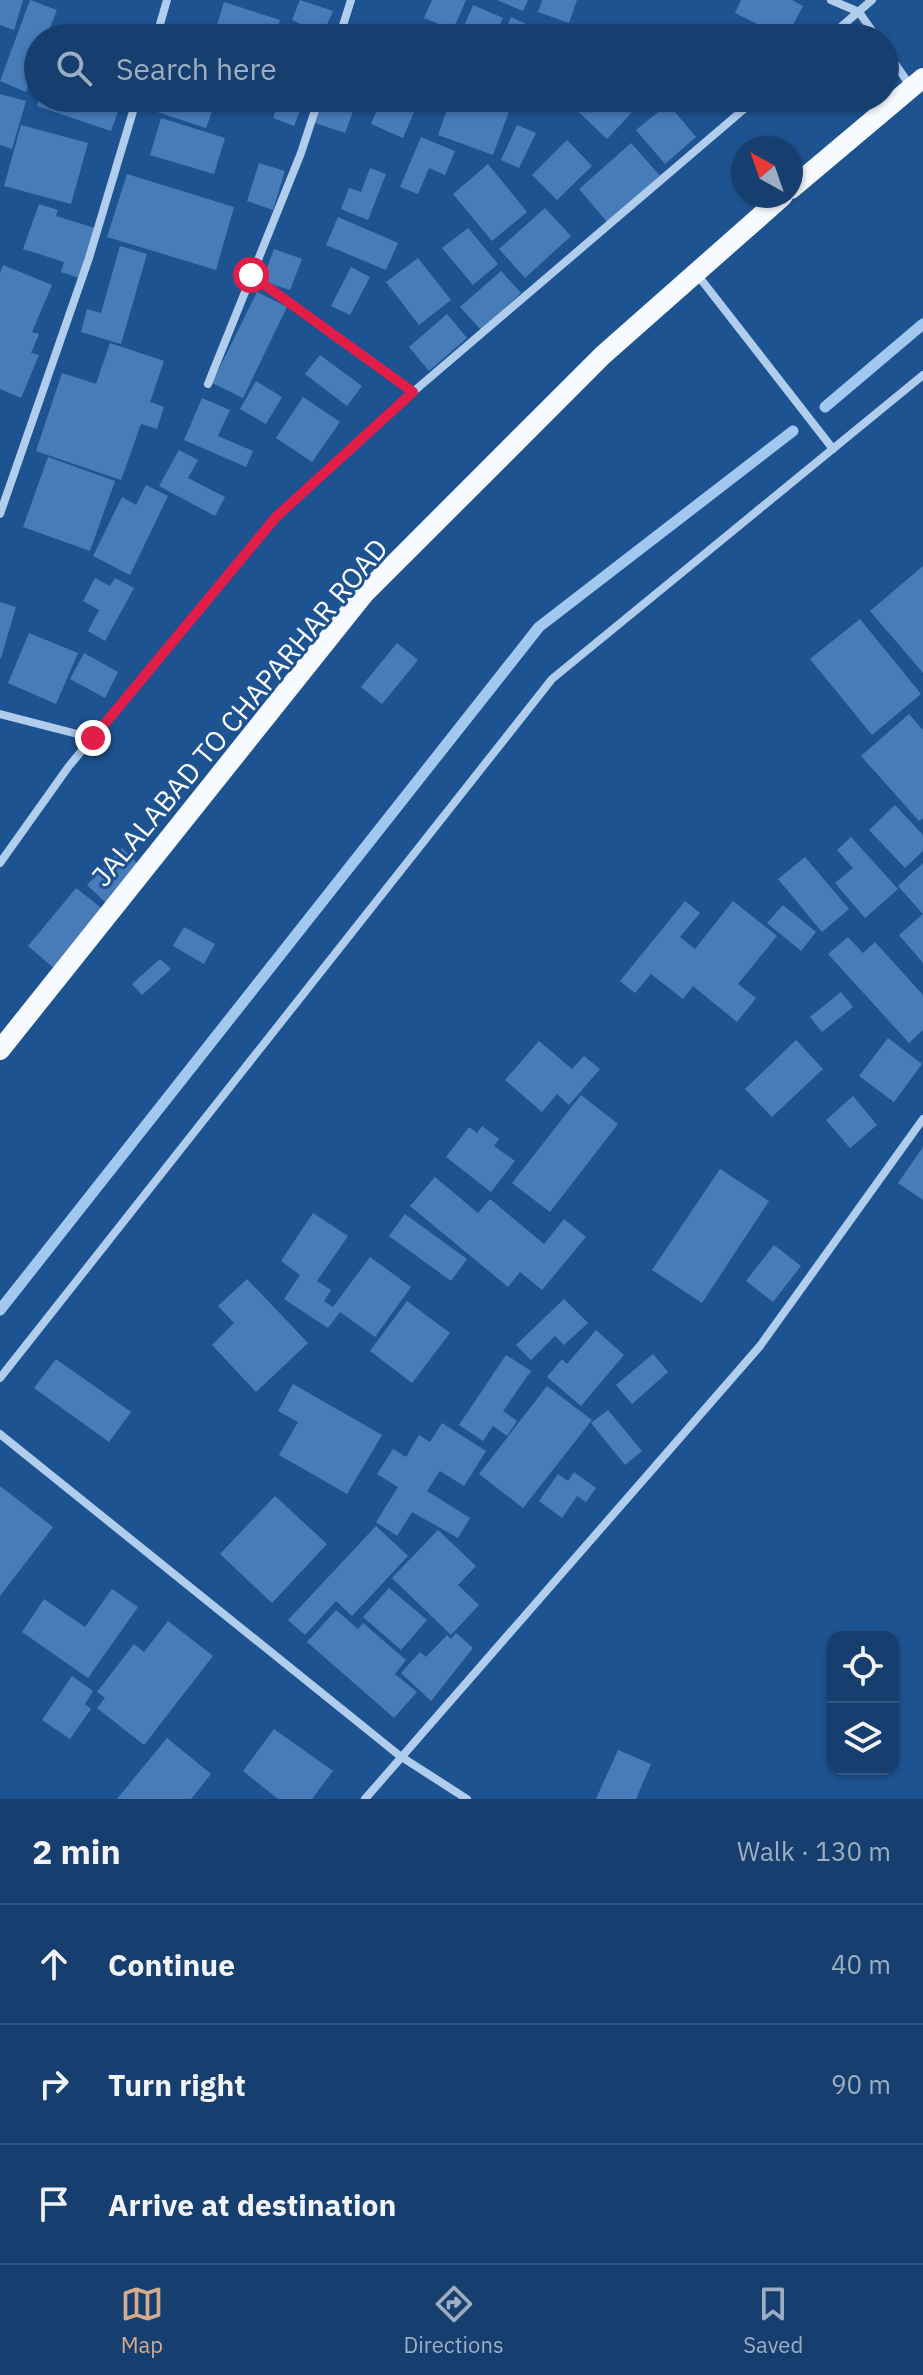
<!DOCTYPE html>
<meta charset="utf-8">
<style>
body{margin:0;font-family:"IBM Plex Sans",sans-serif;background:#1f4573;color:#f1f3f6}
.controls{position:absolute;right:24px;bottom:24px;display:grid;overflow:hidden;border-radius:16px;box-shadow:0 2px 6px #0004}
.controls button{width:72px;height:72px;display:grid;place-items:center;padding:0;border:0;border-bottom:2px solid #355781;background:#163e6e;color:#f1f3f6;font:40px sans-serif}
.compass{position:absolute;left:731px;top:136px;width:72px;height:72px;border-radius:50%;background:#163e6e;box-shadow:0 2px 6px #0004;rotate:320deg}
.stop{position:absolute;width:24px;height:24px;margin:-18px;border:6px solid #e11d48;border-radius:50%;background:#fff}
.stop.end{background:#e11d48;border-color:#fff;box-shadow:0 2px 8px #0008}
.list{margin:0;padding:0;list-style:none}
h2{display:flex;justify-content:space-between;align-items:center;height:104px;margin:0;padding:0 32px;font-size:34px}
h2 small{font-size:26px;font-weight:400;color:#9eaec2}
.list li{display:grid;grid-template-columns:52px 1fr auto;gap:24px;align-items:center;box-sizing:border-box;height:120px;padding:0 32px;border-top:2px solid #355781}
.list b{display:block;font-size:30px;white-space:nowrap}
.list em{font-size:26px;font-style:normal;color:#9eaec2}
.icon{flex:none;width:44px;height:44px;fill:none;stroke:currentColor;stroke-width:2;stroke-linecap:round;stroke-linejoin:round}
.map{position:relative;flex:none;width:923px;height:1799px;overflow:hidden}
.search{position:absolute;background:#163e6e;box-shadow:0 2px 6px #0004;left:24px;right:24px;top:24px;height:88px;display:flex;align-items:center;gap:20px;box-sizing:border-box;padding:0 28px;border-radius:44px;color:#9eaec2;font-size:30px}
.sheet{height:464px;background:#163e6e}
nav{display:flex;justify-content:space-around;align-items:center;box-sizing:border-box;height:112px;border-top:2px solid #355781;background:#163e6e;font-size:22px;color:#9eaec2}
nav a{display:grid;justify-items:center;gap:4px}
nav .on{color:#d6ab8b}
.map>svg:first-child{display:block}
</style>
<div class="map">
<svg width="923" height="1799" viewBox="0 0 923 1799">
<rect width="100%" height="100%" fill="#1e5392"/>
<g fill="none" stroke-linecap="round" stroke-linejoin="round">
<g stroke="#a3c8ef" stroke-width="11">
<polyline points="825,407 923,324"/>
<polyline points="0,1310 539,627 793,431"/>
</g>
</g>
<g fill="#477cb9">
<polygon points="0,0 23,0 14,30 0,25"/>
<polygon points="30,0 57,10 46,38 38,38 38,60 26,92 0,81"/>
<polygon points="300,0 333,11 323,34 292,20"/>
<polygon points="432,0 466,0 453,30 424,18"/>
<polygon points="497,0 528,0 523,11"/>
<polygon points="542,0 577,0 569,23 538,12"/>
<polygon points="741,0 792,0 803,6 786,38 735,13"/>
<polygon points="224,2 280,20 274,38 213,38"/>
<polygon points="473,5 503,18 494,38 459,38"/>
<polygon points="511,17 557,38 502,38"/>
<polygon points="0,94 26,101 12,149 0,145"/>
<polygon points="40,98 123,98 111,131 37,106"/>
<polygon points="149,98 188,100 217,98 206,128 145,108"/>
<polygon points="280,98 305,98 294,126 273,118"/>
<polygon points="321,98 358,98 345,133 312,122"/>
<polygon points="382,98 420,98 403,138 371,124"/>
<polygon points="451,98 489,98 511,106 493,155 438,135"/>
<polygon points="564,98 625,98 636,108 607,139"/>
<polygon points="668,104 696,137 665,164 636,130"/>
<polygon points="161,118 225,138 214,174 150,155"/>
<polygon points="21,125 88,143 71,204 4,186"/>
<polygon points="517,125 536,133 519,168 501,160"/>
<polygon points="421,137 455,151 445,175 429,168 418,194 400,187"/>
<polygon points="567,140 592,166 557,200 532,175"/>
<polygon points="631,143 661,177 608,223 579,189"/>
<polygon points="259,163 285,171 273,210 247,201"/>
<polygon points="488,164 527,212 492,241 453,194"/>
<polygon points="370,168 386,174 368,220 341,209 349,188 361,192"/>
<polygon points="127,174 234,207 216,270 107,237"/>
<polygon points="39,204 58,210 56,216 95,228 79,278 61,272 64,262 23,249"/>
<polygon points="545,208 571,236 525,278 499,249"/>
<polygon points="338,217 398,243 386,270 326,245"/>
<polygon points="468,228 498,264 473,285 442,248"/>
<polygon points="120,246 147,254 121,344 81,332 87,309 101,313"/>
<polygon points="274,249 302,259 290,290 262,281"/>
<polygon points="418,258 451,300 419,325 386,282"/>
<polygon points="3,265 52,285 32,332 39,334 31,353 39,355 21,398 0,389 0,273"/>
<polygon points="351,267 370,277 350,315 331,306"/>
<polygon points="501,271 521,293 481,330 460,307"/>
<polygon points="257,292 287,307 243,398 212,383"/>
<polygon points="447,314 467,338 429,371 409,347"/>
<polygon points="110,343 164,361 150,402 164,407 157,429 141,424 121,480 36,451 62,373 96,384"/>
<polygon points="320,355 362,386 347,406 305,374"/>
<polygon points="256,381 282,397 266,424 240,409"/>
<polygon points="303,397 340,422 312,462 276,438"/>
<polygon points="202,398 230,410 218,436 253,451 246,467 184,440"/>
<polygon points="179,450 198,460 188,478 225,497 215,516 159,486"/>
<polygon points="48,457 115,481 90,551 23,527"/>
<polygon points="146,485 168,496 130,575 93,556 122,497 136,505"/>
<polygon points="923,566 923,673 870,611"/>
<polygon points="95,578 110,586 115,578 134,588 105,641 88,631 99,610 83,601"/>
<polygon points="0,602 16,607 1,658 0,658"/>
<polygon points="860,619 921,694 872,735 810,659"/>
<polygon points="29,633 78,653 56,704 8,683"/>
<polygon points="397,643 418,660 382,704 361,687"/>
<polygon points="84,653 118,672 105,698 70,679"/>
<polygon points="909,714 923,730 923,818 919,821 861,756"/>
<polygon points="895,805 923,835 923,851 905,868 869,830"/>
<polygon points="851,837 898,889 865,918 835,883 853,868 837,850"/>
<polygon points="122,848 142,868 107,904 87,885"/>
<polygon points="805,857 849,909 822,932 778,879"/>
<polygon points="923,863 923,963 899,935 923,914 898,886"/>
<polygon points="76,888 104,910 55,969 28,946"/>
<polygon points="685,901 700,913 680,937 695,949 733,901 777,936 738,984 756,998 737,1022 693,986 683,999 651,974 635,993 620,981"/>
<polygon points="783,905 816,932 801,951 767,923"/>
<polygon points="184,927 215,944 204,964 173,946"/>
<polygon points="848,937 863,953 875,942 923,995 923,1030 909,1043 828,954"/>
<polygon points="160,959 171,969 142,995 132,984"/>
<polygon points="841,992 853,1007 822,1032 810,1017"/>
<polygon points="888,1038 922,1064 894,1102 859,1076"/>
<polygon points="796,1040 823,1069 772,1117 745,1089"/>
<polygon points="539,1041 572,1069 584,1056 600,1069 569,1105 557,1094 542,1112 505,1080"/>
<polygon points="581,1095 618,1124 550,1212 512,1183"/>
<polygon points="853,1096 877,1125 850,1148 826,1120"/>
<polygon points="482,1126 499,1139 494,1146 515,1161 491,1192 446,1157 469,1127 477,1133"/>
<polygon points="923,1147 923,1200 898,1183"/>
<polygon points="720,1169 769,1201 702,1303 652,1270"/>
<polygon points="435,1177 478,1213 490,1199 544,1244 564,1219 586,1237 542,1290 520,1272 508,1287 410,1206"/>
<polygon points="313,1213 348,1236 317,1281 331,1290 324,1301 333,1307 370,1257 411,1287 375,1337 340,1312 328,1328 284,1299 300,1275 281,1261"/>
<polygon points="405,1214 467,1259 451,1281 389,1236"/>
<polygon points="774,1245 801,1266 773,1302 746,1281"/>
<polygon points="247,1279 308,1343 256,1392 212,1345 234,1323 218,1306"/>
<polygon points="564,1299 588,1323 564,1345 555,1336 531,1360 516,1345"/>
<polygon points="407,1301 450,1333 412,1383 370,1351"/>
<polygon points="596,1330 624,1355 581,1406 547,1377 562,1359 567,1364"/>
<polygon points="653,1354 668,1372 632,1404 616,1385"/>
<polygon points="506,1355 531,1371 503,1411 517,1421 507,1436 493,1426 483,1441 459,1425"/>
<polygon points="56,1359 131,1412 109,1442 34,1388"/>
<polygon points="293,1384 382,1435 347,1494 279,1455 298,1422 278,1411"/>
<polygon points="547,1386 592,1420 523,1508 479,1474"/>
<polygon points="608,1410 642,1451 625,1465 591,1423"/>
<polygon points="442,1423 486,1451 464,1486 440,1471 427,1491 470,1518 458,1538 412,1512 397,1536 376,1522 398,1487 377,1474 393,1449 406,1457 419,1435 430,1442"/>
<polygon points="574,1472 596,1488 586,1502 577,1496 562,1518 539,1501 558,1474 568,1481"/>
<polygon points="0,1486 53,1527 0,1596"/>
<polygon points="275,1496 327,1544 272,1603 220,1554"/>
<polygon points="376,1526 408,1556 352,1616 336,1601 305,1635 288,1620"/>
<polygon points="438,1530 476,1566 458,1585 479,1605 451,1635 392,1578"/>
<polygon points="389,1588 427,1620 401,1650 363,1617"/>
<polygon points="112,1589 138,1607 88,1678 22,1632 44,1599 85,1627"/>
<polygon points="336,1610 358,1629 363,1623 406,1660 395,1674 417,1692 394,1718 307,1642"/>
<polygon points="168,1621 213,1656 144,1745 97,1708 105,1698 97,1692 134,1644 144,1652"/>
<polygon points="456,1633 473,1648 431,1701 401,1673 420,1652 426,1657 447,1635 451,1639"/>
<polygon points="72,1676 93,1691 85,1704 91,1709 70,1739 42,1720"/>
<polygon points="274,1729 333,1771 312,1799 278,1799 243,1771"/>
<polygon points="167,1738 211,1774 191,1799 117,1799"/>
<polygon points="618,1750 651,1764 636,1799 596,1799"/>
</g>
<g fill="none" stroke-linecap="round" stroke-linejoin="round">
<g stroke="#b0cdee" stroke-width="8">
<polyline points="831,0 859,12 877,38"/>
<polyline points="156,38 167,0"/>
<polyline points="339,38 351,0"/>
<polyline points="828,38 872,0"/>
<polyline points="885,49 911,87"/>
<polyline points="696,273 833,449"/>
<polyline points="251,275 413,392"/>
<polyline points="208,384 301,153 319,98"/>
<polyline points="0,514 89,258 137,98"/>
<polyline points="0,714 93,738"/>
<polyline points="0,863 69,766 276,517 413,392 757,98"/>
<polyline points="0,1378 552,679 923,375"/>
<polyline points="0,1434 400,1756 467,1799"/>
<polyline points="365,1799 760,1346 923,1119"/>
</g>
<g stroke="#f7faff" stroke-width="20">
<polyline points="791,189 923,78"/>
<polyline points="0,1050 364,594 603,355 783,196"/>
</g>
</g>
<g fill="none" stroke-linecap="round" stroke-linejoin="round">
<polyline stroke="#e11d48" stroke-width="10" points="93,738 276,517 413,392 251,275"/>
</g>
<g text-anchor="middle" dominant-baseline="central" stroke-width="6" stroke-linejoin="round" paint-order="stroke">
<g font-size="28" fill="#fff" stroke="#1e5392">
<text transform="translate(239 712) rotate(-50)">JALALABAD TO CHAPARHAR ROAD</text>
</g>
</g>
</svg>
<div class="controls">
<button><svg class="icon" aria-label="locate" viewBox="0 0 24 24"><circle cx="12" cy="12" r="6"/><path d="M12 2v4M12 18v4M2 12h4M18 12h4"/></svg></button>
<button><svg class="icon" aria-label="layers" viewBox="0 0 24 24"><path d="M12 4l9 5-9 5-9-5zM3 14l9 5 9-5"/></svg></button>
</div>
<svg class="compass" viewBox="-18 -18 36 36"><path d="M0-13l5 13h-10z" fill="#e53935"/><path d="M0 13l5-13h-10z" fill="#9eaec2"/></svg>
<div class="stop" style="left:251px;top:275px"></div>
<div class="stop end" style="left:93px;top:738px"></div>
<div class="search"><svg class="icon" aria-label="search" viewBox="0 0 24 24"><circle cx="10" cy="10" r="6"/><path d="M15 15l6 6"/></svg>Search here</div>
</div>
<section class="sheet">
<h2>2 min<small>Walk · 130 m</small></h2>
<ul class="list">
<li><svg class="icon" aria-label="ahead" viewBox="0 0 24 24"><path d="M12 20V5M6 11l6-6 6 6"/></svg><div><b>Continue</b></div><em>40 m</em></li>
<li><svg class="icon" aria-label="right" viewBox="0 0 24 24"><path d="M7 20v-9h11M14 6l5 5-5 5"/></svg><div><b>Turn right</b></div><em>90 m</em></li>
<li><svg class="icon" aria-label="arrive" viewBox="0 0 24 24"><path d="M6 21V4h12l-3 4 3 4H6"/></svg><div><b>Arrive at destination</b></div></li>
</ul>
</section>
<nav>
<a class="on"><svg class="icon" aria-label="map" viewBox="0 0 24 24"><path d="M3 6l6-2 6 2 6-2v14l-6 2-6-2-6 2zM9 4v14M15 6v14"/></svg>Map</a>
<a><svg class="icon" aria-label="directions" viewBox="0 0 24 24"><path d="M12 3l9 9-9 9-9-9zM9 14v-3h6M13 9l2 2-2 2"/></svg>Directions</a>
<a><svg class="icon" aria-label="saved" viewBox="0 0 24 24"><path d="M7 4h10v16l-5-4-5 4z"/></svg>Saved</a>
</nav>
